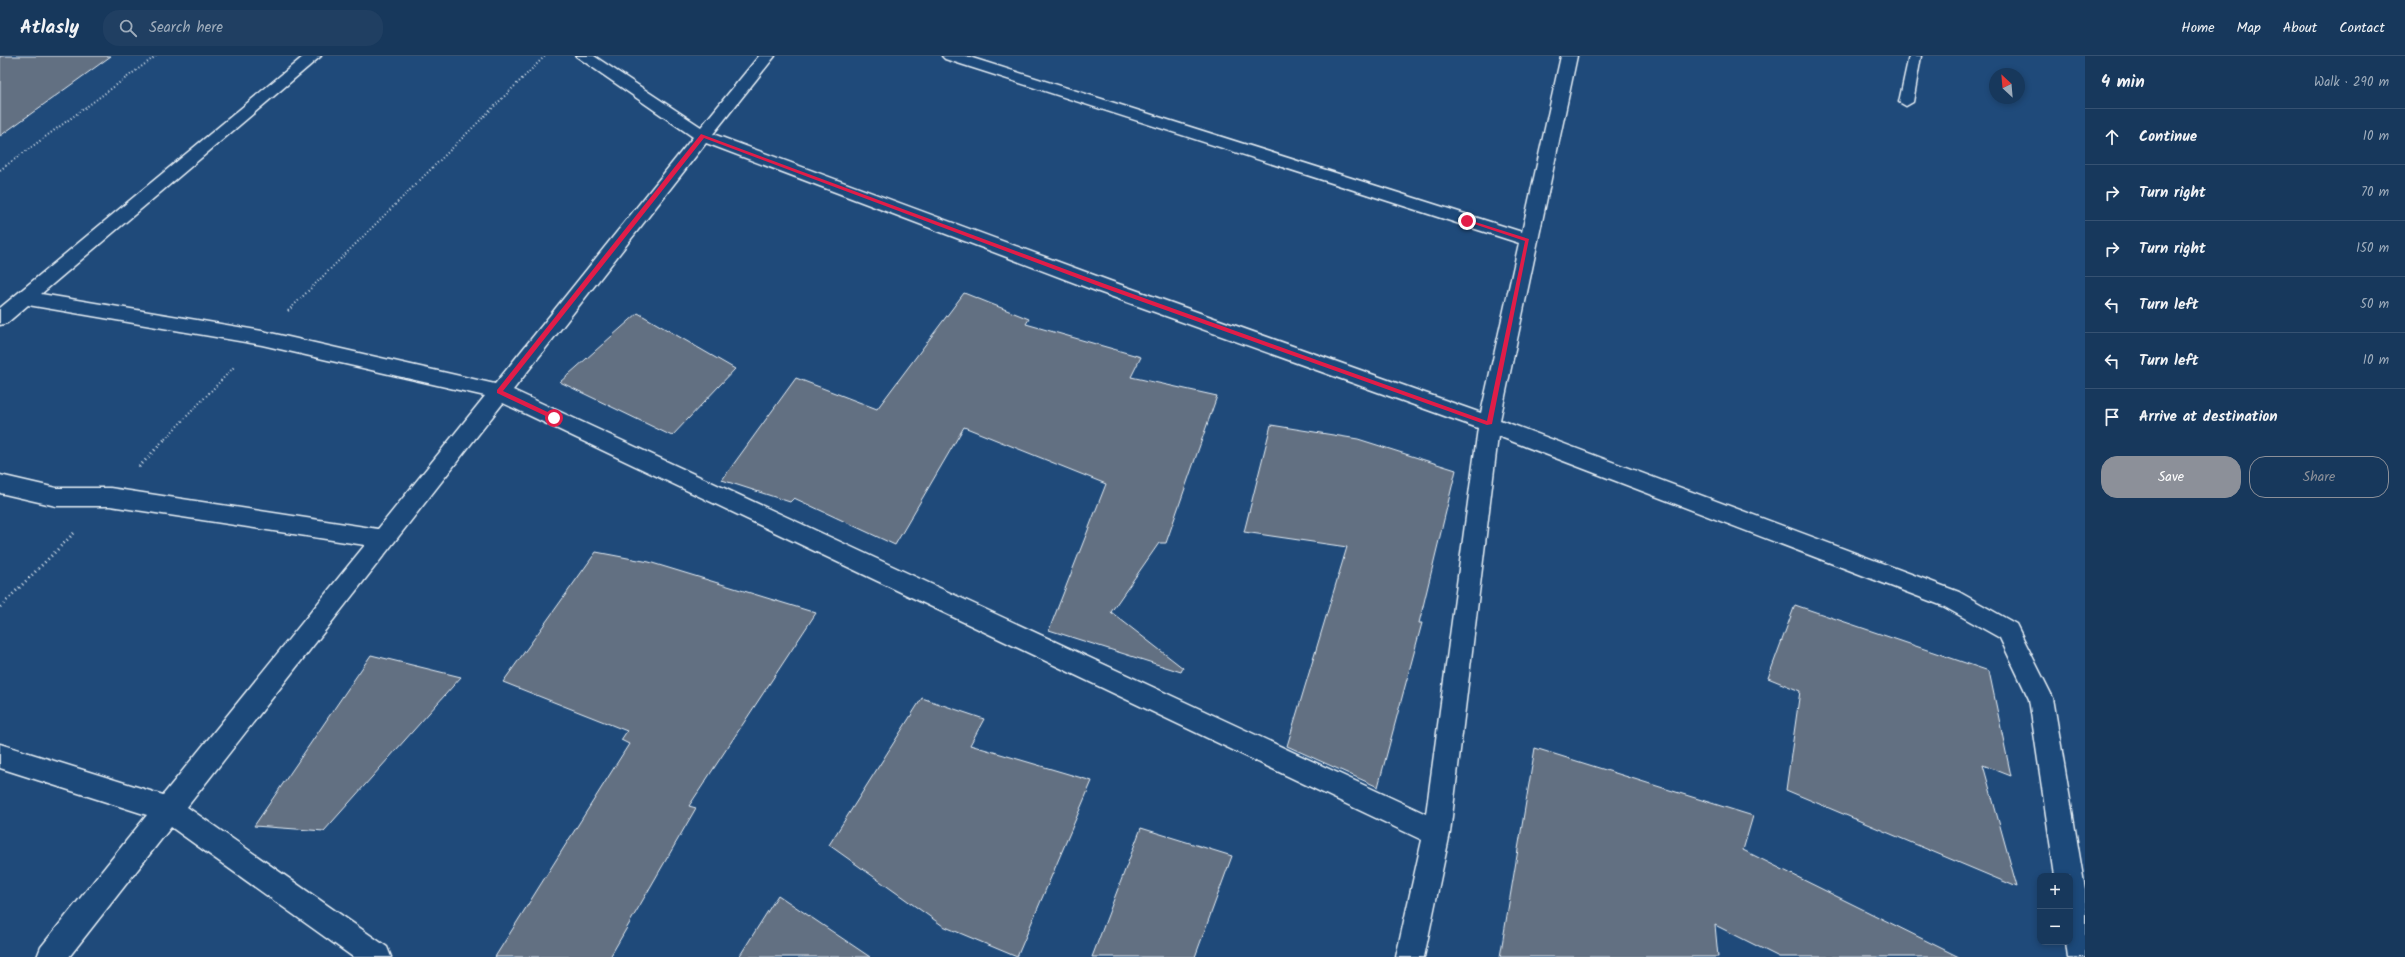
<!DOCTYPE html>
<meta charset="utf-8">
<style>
body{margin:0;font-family:Kalam,sans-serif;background:#203f62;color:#f1f3f6}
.controls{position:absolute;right:12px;bottom:12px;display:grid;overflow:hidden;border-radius:8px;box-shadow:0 2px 6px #0003}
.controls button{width:36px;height:36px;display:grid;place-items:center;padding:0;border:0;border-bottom:1px solid #365272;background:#17385c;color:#f1f3f6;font:20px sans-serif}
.compass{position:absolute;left:1989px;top:12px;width:36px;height:36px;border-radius:50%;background:#17385c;box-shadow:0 2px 6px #0003;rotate:334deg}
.stop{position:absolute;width:12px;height:12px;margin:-9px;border:3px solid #e11d48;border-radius:50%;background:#fff}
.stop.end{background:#e11d48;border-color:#fff;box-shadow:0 1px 4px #0008}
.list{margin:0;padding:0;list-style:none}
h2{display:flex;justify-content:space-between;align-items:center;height:52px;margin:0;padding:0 16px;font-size:17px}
h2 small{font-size:13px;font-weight:400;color:#9eacbb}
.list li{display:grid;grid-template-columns:26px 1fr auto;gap:12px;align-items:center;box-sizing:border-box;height:56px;padding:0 16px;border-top:1px solid #365272}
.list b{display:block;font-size:15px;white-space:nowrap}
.list em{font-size:13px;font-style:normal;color:#9eacbb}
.actions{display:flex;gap:8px;padding:12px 16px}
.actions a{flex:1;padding:9px 0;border:1px solid #8c9099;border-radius:16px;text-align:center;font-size:14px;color:#8c9099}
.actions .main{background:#8c9099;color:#fff}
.icon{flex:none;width:22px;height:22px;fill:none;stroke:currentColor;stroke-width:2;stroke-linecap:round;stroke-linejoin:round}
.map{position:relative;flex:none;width:2085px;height:901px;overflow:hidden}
header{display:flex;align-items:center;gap:24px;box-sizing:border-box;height:56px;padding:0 20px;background:#17385c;border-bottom:1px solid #365272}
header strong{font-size:19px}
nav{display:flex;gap:22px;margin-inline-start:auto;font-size:14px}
.search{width:280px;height:36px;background:#203f62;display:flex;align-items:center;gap:10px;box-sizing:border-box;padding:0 14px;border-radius:16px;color:#9eacbb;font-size:15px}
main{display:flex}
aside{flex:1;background:#17385c}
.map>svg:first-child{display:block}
</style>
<header>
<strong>Atlasly</strong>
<div class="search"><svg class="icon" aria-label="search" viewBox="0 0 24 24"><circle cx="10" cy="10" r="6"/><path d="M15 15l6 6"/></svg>Search here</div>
<nav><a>Home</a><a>Map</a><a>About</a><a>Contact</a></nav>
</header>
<main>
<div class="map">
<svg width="2085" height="901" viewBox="0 0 2085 901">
<rect width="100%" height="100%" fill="#1f4a7a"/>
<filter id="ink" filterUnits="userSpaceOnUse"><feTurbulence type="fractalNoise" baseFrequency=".025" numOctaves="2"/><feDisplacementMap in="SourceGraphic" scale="8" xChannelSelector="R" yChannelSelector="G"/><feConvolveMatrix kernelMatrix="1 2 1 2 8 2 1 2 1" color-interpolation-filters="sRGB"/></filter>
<g filter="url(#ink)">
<g fill="#626f82" stroke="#e8f1f8">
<polygon points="0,0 111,0 0,80"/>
<polygon points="964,237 1029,263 1026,268 1141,301 1131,321 1217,340 1166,487 1159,487 1111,556 1183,612 1181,616 1049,574 1106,428 964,371 895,489 794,442 790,446 722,424 796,322 877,353"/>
<polygon points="638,257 735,313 672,380 560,326"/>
<polygon points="1271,369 1358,383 1456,414 1419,567 1422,567 1378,731 1287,690 1347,491 1244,476"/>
<polygon points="596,496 649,506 816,557 689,750 696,752 610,901 495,901 629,688 621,684 627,675 503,626"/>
<polygon points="1795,549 1989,615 2011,720 1983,709 2017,831 1786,734 1800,635 1768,622"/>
<polygon points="371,599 461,621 324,775 254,770"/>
<polygon points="922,642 984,663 970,689 1092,725 1017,901 943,870 829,789"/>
<polygon points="1535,692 1753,760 1743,794 1959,901 1779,901 1715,869 1718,901 1500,901"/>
<polygon points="1141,772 1232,800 1195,901 1092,901"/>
<polygon points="778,839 870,901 739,901"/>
</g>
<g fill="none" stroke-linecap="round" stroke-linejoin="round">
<defs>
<polygon id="service" points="1909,0 1921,0 1913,46 1906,50 1899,46"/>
<path id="minor" d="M304 0H321L41 238 262 275 495 328 693 81 576 0H594L701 71 759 0H775L713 78 1110 225 1481 357 1519 187 945 3 942 0H966L1522 176 1561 0H1577L1500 364 1959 536 2016 568 2053 642 2085 833V901H2068L2066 886H2070V820H2055L2029 643 2000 582 1943 550 1498 380 1450 777 1424 901H1396L1422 784 503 347 187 751 387 891 391 901H353L171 771 69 901H37L41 891 147 759 0 712V688L163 739 365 489 110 450H56L0 437V419L56 432H110L378 473 485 340 262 289 28 249 7 267 0 269V252ZM706 87 1096 235 1478 372 1426 758 513 334Z"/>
</defs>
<use href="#service" stroke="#e8f1f8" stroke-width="3"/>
<use href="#minor" stroke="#e8f1f8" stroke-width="3"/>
<g stroke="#e8f1f8" stroke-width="2" stroke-dasharray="1 2.5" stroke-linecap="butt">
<polyline points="0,114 156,0"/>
<polyline points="288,255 545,0"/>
<polyline points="165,383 235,310"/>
</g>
<g stroke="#e8f1f8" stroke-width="3" stroke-dasharray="1 3.5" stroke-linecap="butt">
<polyline points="139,411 166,382"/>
<polyline points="0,551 75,476"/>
</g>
<use href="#service" fill="#1f4a7a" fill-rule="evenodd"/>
<use href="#minor" fill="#1f4a7a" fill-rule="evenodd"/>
</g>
</g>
<polygon fill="#e11d48" points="701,78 1105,228 1487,365 1525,185 1465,165 1469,164 1529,183 1492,368 1487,369 1101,231 704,82 503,335 556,360 556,363 552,363 497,337 497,334"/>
</svg>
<div class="controls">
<button>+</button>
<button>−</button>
</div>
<svg class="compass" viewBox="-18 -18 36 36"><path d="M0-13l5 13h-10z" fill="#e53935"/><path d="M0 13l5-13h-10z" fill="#9eacbb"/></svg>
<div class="stop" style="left:554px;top:362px"></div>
<div class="stop end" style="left:1467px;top:165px"></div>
</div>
<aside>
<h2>4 min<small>Walk · 290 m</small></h2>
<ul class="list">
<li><svg class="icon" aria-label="ahead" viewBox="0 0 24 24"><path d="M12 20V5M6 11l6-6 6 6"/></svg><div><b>Continue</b></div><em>10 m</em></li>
<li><svg class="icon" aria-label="right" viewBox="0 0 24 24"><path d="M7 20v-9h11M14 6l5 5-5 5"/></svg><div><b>Turn right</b></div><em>70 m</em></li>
<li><svg class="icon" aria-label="right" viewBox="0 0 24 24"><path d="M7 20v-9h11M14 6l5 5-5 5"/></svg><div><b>Turn right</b></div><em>150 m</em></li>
<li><svg class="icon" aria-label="left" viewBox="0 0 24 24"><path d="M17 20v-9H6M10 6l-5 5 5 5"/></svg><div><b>Turn left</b></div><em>50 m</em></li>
<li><svg class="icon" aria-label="left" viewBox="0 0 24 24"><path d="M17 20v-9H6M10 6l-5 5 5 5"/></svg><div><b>Turn left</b></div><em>10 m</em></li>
<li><svg class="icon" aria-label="arrive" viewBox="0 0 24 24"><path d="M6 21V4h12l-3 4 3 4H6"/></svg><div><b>Arrive at destination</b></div></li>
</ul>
<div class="actions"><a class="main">Save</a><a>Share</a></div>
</aside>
</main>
